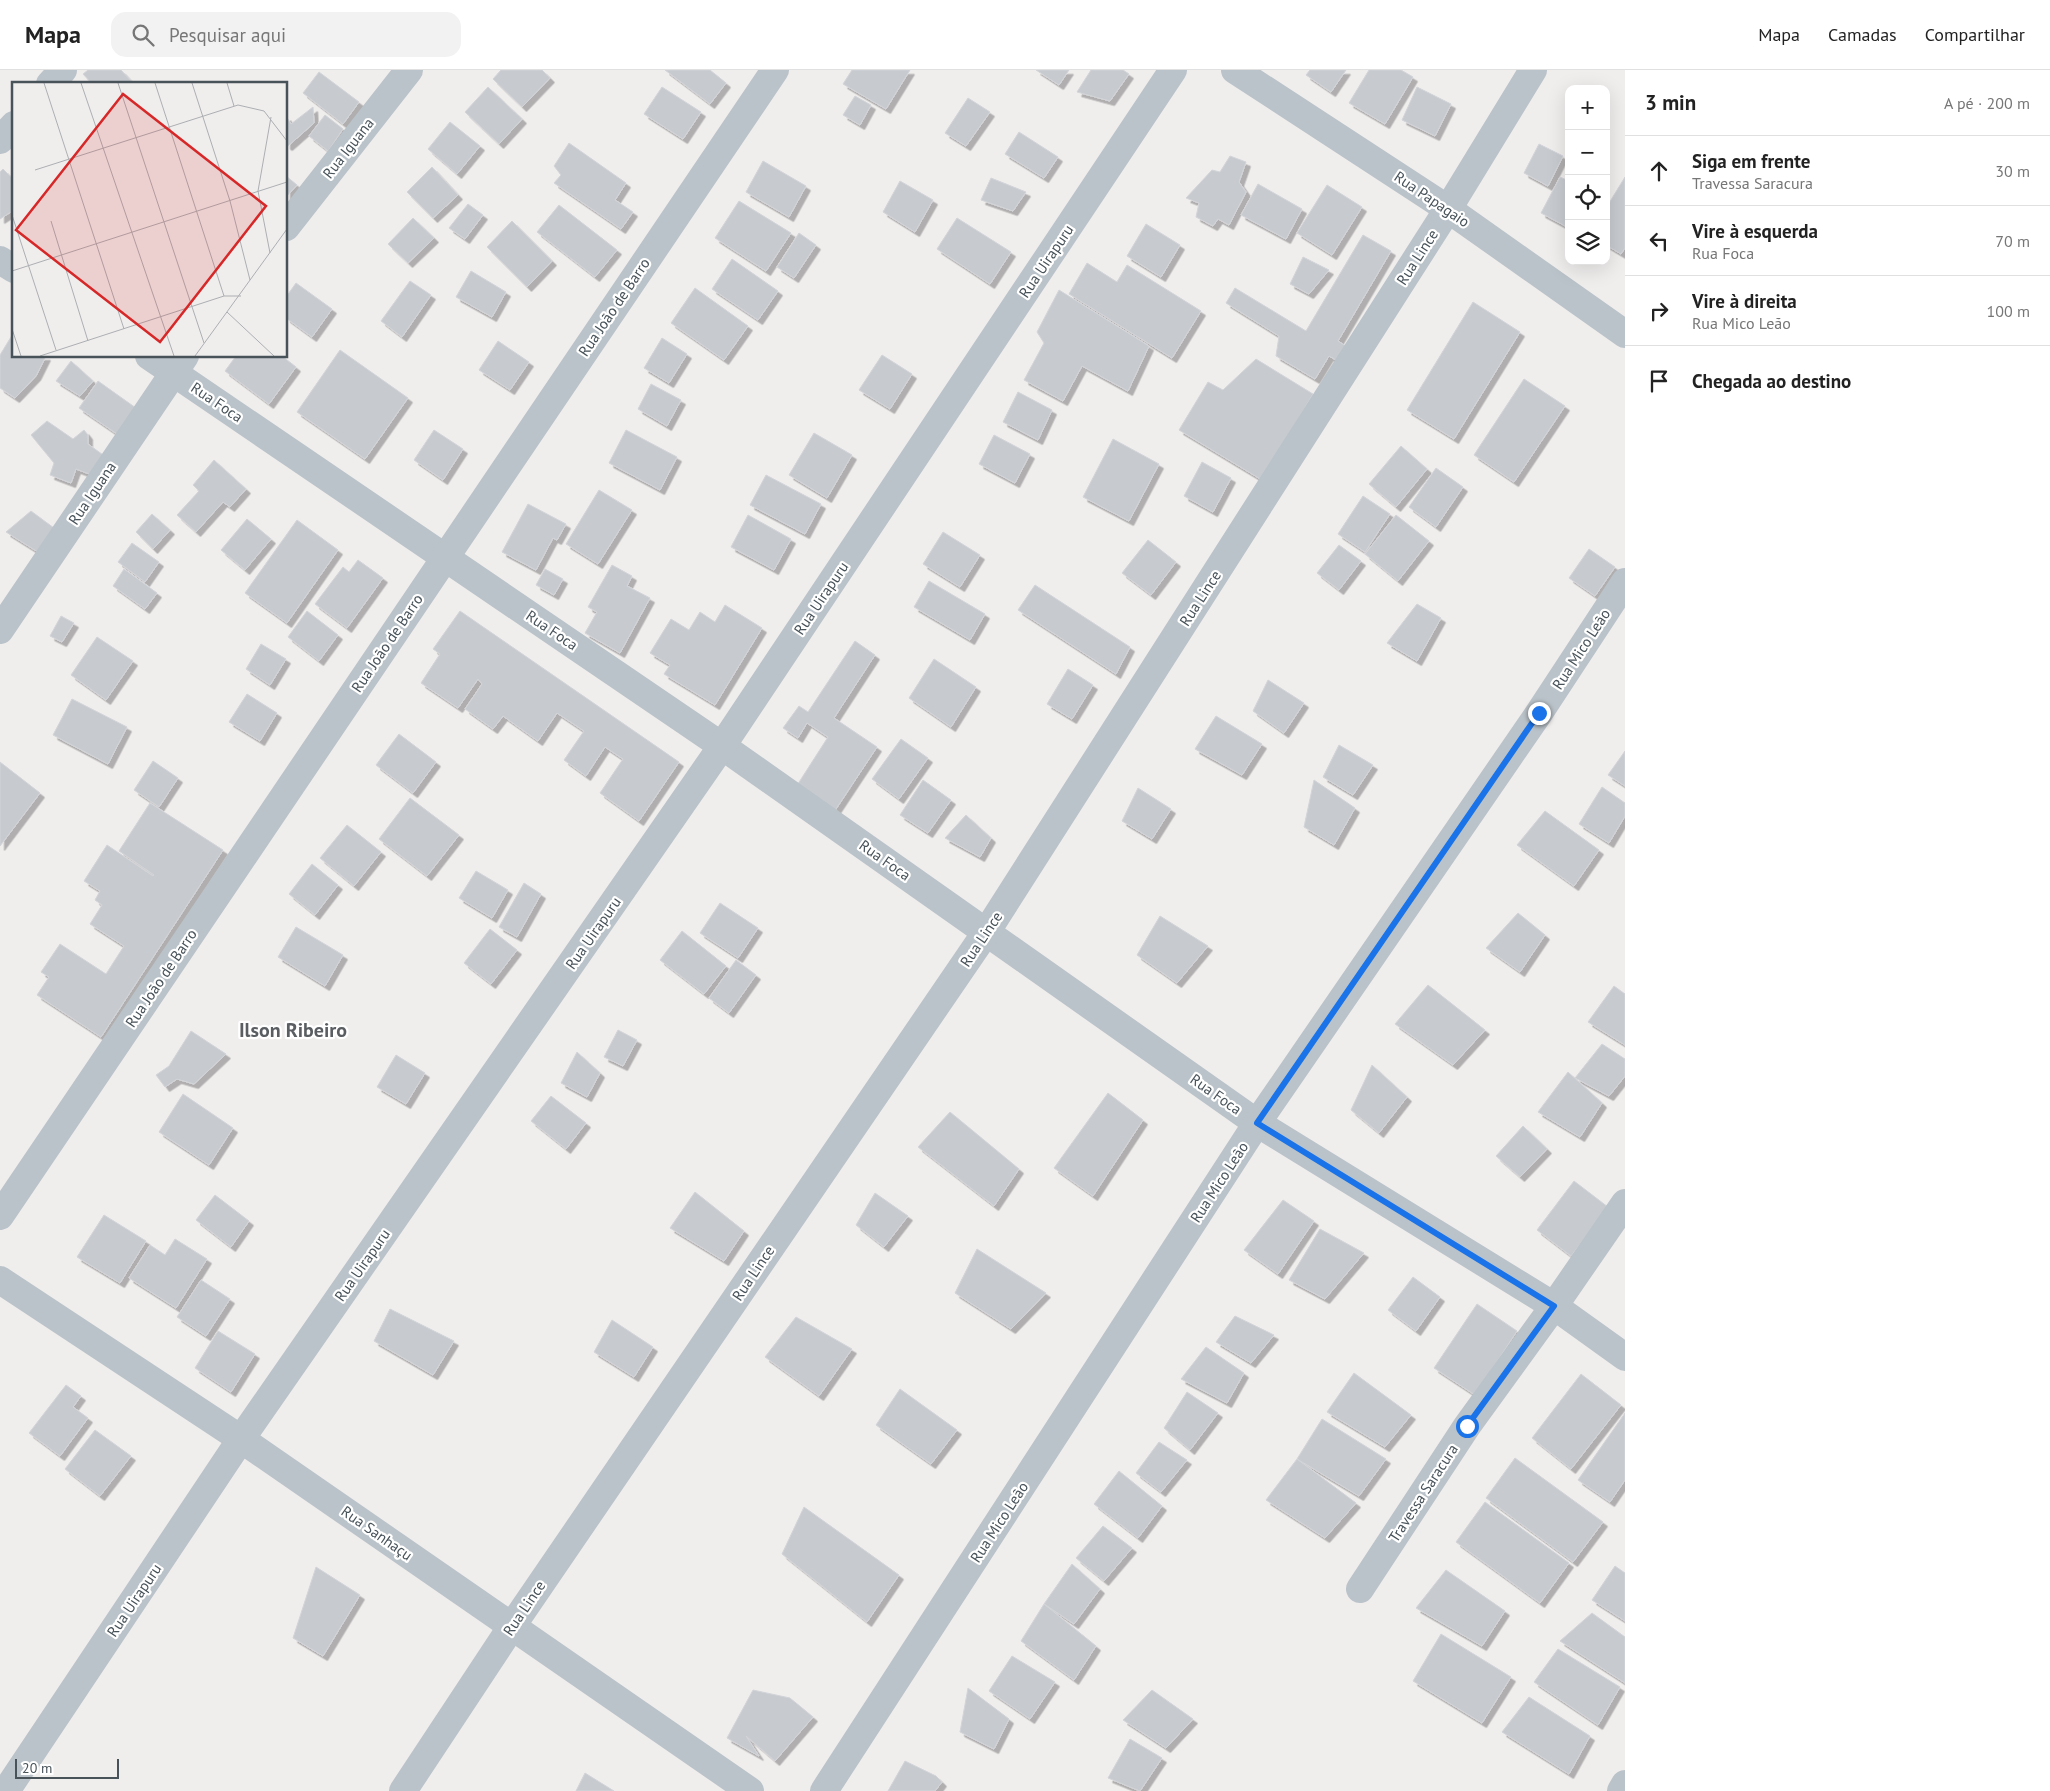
<!DOCTYPE html>
<html lang="pt">
<meta charset="utf-8">
<style>
body{margin:0;font-family:"PT Sans",sans-serif;background:#f2f2f2;color:#222}
.controls{position:absolute;right:15px;top:15px;display:grid;overflow:hidden;border-radius:10px;box-shadow:0 5px 20px #0002}
.controls button{width:45px;height:45px;display:grid;place-items:center;padding:0;border:0;border-bottom:1px solid #e0e0e0;background:#fff;color:#222;font:25px sans-serif}
.scale{position:absolute;left:15px;bottom:12px;width:104px;box-sizing:border-box;padding-left:5px;border:2px solid #475259;border-top:0;font-size:14px;line-height:18px;white-space:nowrap;color:#475259;-webkit-text-stroke:4px #fff;paint-order:stroke}
.stop{position:absolute;width:15px;height:15px;margin:-11px;border:4px solid #1a73e8;border-radius:50%;background:#fff}
.stop.end{background:#1a73e8;border-color:#fff;box-shadow:0 1px 5px #0008}
.list{margin:0;padding:0;list-style:none}
h2{display:flex;justify-content:space-between;align-items:center;height:65px;margin:0;padding:0 20px;font-size:21px}
h2 small{font-size:16px;font-weight:400;color:#767676}
.list li{display:grid;grid-template-columns:32px 1fr auto;gap:15px;align-items:center;box-sizing:border-box;height:70px;padding:0 20px;border-top:1px solid #e0e0e0}
.list b{display:block;font-size:19px;white-space:nowrap}
.list p{margin:0;font-size:16px;white-space:nowrap;color:#767676}
.list em{font-size:16px;font-style:normal;color:#767676}
.icon{flex:none;width:28px;height:28px;fill:none;stroke:currentColor;stroke-width:2;stroke-linecap:round;stroke-linejoin:round}
.map{position:relative;flex:none;width:1625px;height:1721px;overflow:hidden}
header{display:flex;align-items:center;gap:30px;box-sizing:border-box;height:70px;padding:0 25px;background:#fff;border-bottom:1px solid #e0e0e0}
header strong{font-size:24px}
nav{display:flex;gap:28px;margin-inline-start:auto;font-size:18px}
.search{width:350px;height:45px;background:#f2f2f2;display:flex;align-items:center;gap:12px;box-sizing:border-box;padding:0 18px;border-radius:15px;color:#767676;font-size:19px}
main{display:flex}
aside{flex:1;background:#fff}
.map>svg:first-child{display:block}
</style>
<header>
<strong>Mapa</strong>
<div class="search"><svg class="icon" aria-label="search" viewBox="0 0 24 24"><circle cx="10" cy="10" r="6"/><path d="M15 15l6 6"/></svg>Pesquisar aqui</div>
<nav><a>Mapa</a><a>Camadas</a><a>Compartilhar</a></nav>
</header>
<main>
<div class="map">
<svg width="1625" height="1721" viewBox="0 0 1625 1721">
<defs>
<filter id="shadow"><feDropShadow dx="4.5" dy="4.5" stdDeviation="0" flood-color="#0004"/></filter>
</defs>
<rect width="100%" height="100%" fill="#f0eded"/>
<g fill="#c7cbd0" stroke="#d2d4d8" filter="url(#shadow)">
<polygon points="88,0 121,0 132,12 92,14 83,4"/>
<polygon points="501,0 542,0 550,8 522,37 493,9"/>
<polygon points="665,0 710,0 726,13 710,34"/>
<polygon points="852,0 910,0 886,39 843,14"/>
<polygon points="1036,0 1069,0 1059,15"/>
<polygon points="1091,0 1123,0 1129,4 1110,31 1077,22"/>
<polygon points="1310,0 1346,0 1331,22 1306,5"/>
<polygon points="1369,0 1401,0 1413,7 1385,54 1349,33"/>
<polygon points="319,2 359,32 343,54 303,23"/>
<polygon points="488,17 522,49 499,74 465,42"/>
<polygon points="662,17 701,42 683,69 644,44"/>
<polygon points="1417,17 1451,34 1435,66 1402,50"/>
<polygon points="855,26 871,35 860,55 843,45"/>
<polygon points="968,28 990,42 966,76 945,63"/>
<polygon points="313,37 314,53 288,76 286,75 286,46 291,54"/>
<polygon points="325,45 343,59 328,81 309,66"/>
<polygon points="450,52 480,76 457,104 428,79"/>
<polygon points="1019,62 1058,87 1044,108 1005,84"/>
<polygon points="569,73 626,113 615,130 633,142 621,159 554,113 561,105 554,96"/>
<polygon points="1539,74 1563,86 1548,116 1524,103"/>
<polygon points="1230,86 1246,92 1239,112 1246,122 1229,155 1218,149 1213,156 1196,147 1199,133 1186,128 1212,100 1220,102"/>
<polygon points="763,91 806,116 789,147 746,122"/>
<polygon points="432,97 458,125 433,148 407,122"/>
<polygon points="3,99 14,110 14,140 0,149 0,102"/>
<polygon points="286,106 297,115 286,127"/>
<polygon points="1560,107 1569,111 1569,158 1541,143"/>
<polygon points="1625,107 1625,178 1621,184 1606,175 1606,138"/>
<polygon points="991,108 1026,122 1013,141 981,130"/>
<polygon points="900,111 933,130 915,162 883,142"/>
<polygon points="1258,114 1302,139 1286,169 1241,145"/>
<polygon points="1327,115 1362,137 1332,185 1297,163"/>
<polygon points="739,131 791,163 766,201 715,168"/>
<polygon points="468,134 483,145 465,169 449,158"/>
<polygon points="559,135 617,180 595,207 537,162"/>
<polygon points="413,148 434,168 408,193 388,174"/>
<polygon points="957,148 1011,182 990,214 937,179"/>
<polygon points="512,151 552,191 527,217 487,177"/>
<polygon points="1146,154 1180,175 1161,207 1127,186"/>
<polygon points="799,163 816,175 794,208 777,197"/>
<polygon points="1363,165 1391,181 1338,271 1349,278 1341,293 1329,286 1315,309 1276,286 1279,266 1226,233 1235,218 1306,261"/>
<polygon points="1303,187 1329,200 1309,224 1290,214"/>
<polygon points="732,189 778,221 758,250 712,219"/>
<polygon points="1087,193 1117,212 1127,195 1201,241 1172,288 1069,224"/>
<polygon points="471,201 506,222 492,247 456,227"/>
<polygon points="410,211 431,225 402,267 381,251"/>
<polygon points="296,213 332,239 312,267 286,248 286,227"/>
<polygon points="695,218 748,256 724,290 671,253"/>
<polygon points="1059,220 1149,276 1128,321 1082,296 1063,331 1024,310 1044,273 1037,262"/>
<polygon points="1473,232 1520,262 1454,369 1407,340"/>
<polygon points="14,262 14,286 46,286 36,306 15,328 0,318 0,285"/>
<polygon points="662,268 687,284 669,313 644,298"/>
<polygon points="498,271 529,292 510,320 479,300"/>
<polygon points="340,280 408,328 365,389 297,342"/>
<polygon points="882,285 912,304 890,339 859,320"/>
<polygon points="236,286 282,286 296,297 269,334 225,301"/>
<polygon points="1256,289 1313,324 1262,410 1179,360 1208,312 1223,320"/>
<polygon points="71,291 93,311 80,326 56,311"/>
<polygon points="1524,309 1565,336 1514,412 1474,385"/>
<polygon points="98,311 136,338 117,364 79,338"/>
<polygon points="651,314 681,330 667,356 638,339"/>
<polygon points="1018,322 1052,340 1038,370 1003,352"/>
<polygon points="47,351 73,369 84,360 88,365 88,374 106,387 92,405 76,399 71,413 50,405 54,393 31,365"/>
<polygon points="434,360 463,379 443,410 414,390"/>
<polygon points="626,360 677,387 660,420 609,393"/>
<polygon points="814,363 852,385 827,428 789,405"/>
<polygon points="994,365 1030,384 1015,413 979,394"/>
<polygon points="1113,369 1159,394 1129,451 1083,427"/>
<polygon points="1401,376 1427,399 1396,437 1369,414"/>
<polygon points="214,390 246,419 230,437 223,432 196,462 177,445 199,421 193,415"/>
<polygon points="1202,392 1231,408 1213,442 1184,426"/>
<polygon points="1436,398 1463,417 1436,457 1409,437"/>
<polygon points="766,405 821,434 805,464 750,435"/>
<polygon points="599,420 632,440 598,494 566,474"/>
<polygon points="1363,426 1390,444 1365,482 1338,464"/>
<polygon points="528,434 566,454 557,470 553,468 536,500 502,482"/>
<polygon points="31,441 54,458 38,482 6,462"/>
<polygon points="152,444 170,460 153,479 136,462"/>
<polygon points="748,445 791,469 774,500 731,477"/>
<polygon points="1396,445 1429,471 1398,511 1365,484"/>
<polygon points="247,449 271,469 245,500 221,480"/>
<polygon points="297,450 338,480 287,553 245,523"/>
<polygon points="943,462 980,485 960,517 923,494"/>
<polygon points="1148,470 1176,492 1151,525 1122,503"/>
<polygon points="132,473 159,492 145,512 118,492"/>
<polygon points="1339,475 1361,491 1339,520 1317,503"/>
<polygon points="1589,479 1615,497 1595,526 1569,508"/>
<polygon points="358,490 383,508 347,558 315,534 343,497 349,502"/>
<polygon points="612,495 632,506 627,516 650,528 620,583 585,563 597,542 588,537"/>
<polygon points="124,499 157,523 145,539 113,516"/>
<polygon points="545,499 563,509 554,525 536,515"/>
<polygon points="929,511 985,544 970,570 914,537"/>
<polygon points="1035,515 1130,577 1116,604 1018,540"/>
<polygon points="1417,534 1441,548 1417,591 1387,573"/>
<polygon points="725,535 762,558 715,635 664,604 670,595 650,583 671,549 689,560 700,542 715,552"/>
<polygon points="307,541 338,565 319,591 288,567"/>
<polygon points="460,541 679,692 639,751 600,723 623,689 605,677 586,706 564,690 584,661 557,643 538,671 503,646 493,659 465,639 482,614 478,609 458,638 421,613 440,584 433,579"/>
<polygon points="61,546 74,553 62,572 50,566"/>
<polygon points="97,567 133,591 106,630 71,605"/>
<polygon points="855,571 875,585 834,648 877,677 832,745 794,720 828,667 807,653 798,668 783,658 799,636 808,642"/>
<polygon points="261,574 286,589 270,615 246,599"/>
<polygon points="934,589 976,617 951,657 909,628"/>
<polygon points="1068,599 1093,615 1072,649 1047,634"/>
<polygon points="1268,610 1304,633 1284,663 1253,641"/>
<polygon points="247,624 277,643 260,671 229,652"/>
<polygon points="72,629 127,657 108,694 53,665"/>
<polygon points="1216,646 1262,674 1242,705 1195,679"/>
<polygon points="399,664 436,692 413,723 376,695"/>
<polygon points="901,669 928,688 899,729 872,709"/>
<polygon points="1339,675 1373,695 1353,725 1323,707"/>
<polygon points="1625,681 1625,716 1608,705"/>
<polygon points="153,691 178,708 159,737 134,720"/>
<polygon points="0,692 40,723 0,776"/>
<polygon points="923,710 951,730 928,763 900,745"/>
<polygon points="1314,710 1355,738 1334,775 1304,757"/>
<polygon points="1602,717 1625,733 1625,746 1609,773 1579,754"/>
<polygon points="1138,718 1171,739 1152,769 1122,751"/>
<polygon points="410,728 459,765 427,806 379,769"/>
<polygon points="150,733 223,780 101,967 37,925 49,907 41,902 60,874 106,904 124,876 90,854 102,835 95,830 100,821 84,811 107,775 153,806 154,805 119,781"/>
<polygon points="1545,741 1599,780 1574,816 1517,775"/>
<polygon points="966,745 991,768 980,787 945,768"/>
<polygon points="347,755 381,782 354,816 320,788"/>
<polygon points="312,794 338,815 315,845 289,824"/>
<polygon points="476,801 508,820 492,848 459,828"/>
<polygon points="524,813 541,824 517,867 499,857"/>
<polygon points="720,833 758,858 738,888 700,863"/>
<polygon points="1518,843 1545,865 1520,902 1486,878"/>
<polygon points="1160,846 1208,876 1177,913 1137,885"/>
<polygon points="296,857 343,885 325,916 278,887"/>
<polygon points="490,859 517,880 491,914 464,893"/>
<polygon points="682,861 726,896 704,924 660,890"/>
<polygon points="736,890 756,905 729,943 709,928"/>
<polygon points="1428,915 1485,960 1453,995 1395,954"/>
<polygon points="1614,916 1625,924 1625,975 1588,952"/>
<polygon points="618,960 637,970 623,996 604,987"/>
<polygon points="191,961 226,984 194,1014 177,1009 165,1017 156,1005 169,996"/>
<polygon points="1602,974 1625,989 1625,1006 1609,1026 1575,1008"/>
<polygon points="577,982 600,1003 587,1027 561,1013"/>
<polygon points="396,985 425,1003 406,1034 377,1017"/>
<polygon points="1372,995 1407,1027 1379,1063 1351,1040"/>
<polygon points="1568,1002 1602,1033 1580,1067 1538,1042"/>
<polygon points="1108,1023 1143,1050 1093,1126 1054,1098"/>
<polygon points="183,1024 233,1058 209,1095 159,1062"/>
<polygon points="551,1026 586,1053 566,1079 531,1051"/>
<polygon points="950,1042 1019,1099 994,1136 918,1077"/>
<polygon points="1523,1056 1547,1079 1520,1107 1496,1086"/>
<polygon points="1574,1111 1608,1137 1571,1186 1537,1160"/>
<polygon points="695,1122 744,1161 724,1191 670,1158"/>
<polygon points="875,1123 908,1146 884,1177 856,1155"/>
<polygon points="215,1125 249,1151 231,1177 196,1150"/>
<polygon points="1283,1130 1314,1151 1278,1204 1244,1180"/>
<polygon points="104,1145 146,1171 120,1213 77,1187"/>
<polygon points="1320,1159 1364,1183 1325,1229 1289,1210"/>
<polygon points="175,1169 207,1189 176,1238 129,1208 150,1175 165,1185"/>
<polygon points="977,1179 1046,1223 1011,1259 955,1223"/>
<polygon points="1413,1207 1440,1227 1416,1261 1388,1240"/>
<polygon points="201,1210 230,1229 206,1266 177,1247"/>
<polygon points="1477,1234 1517,1261 1475,1325 1434,1298"/>
<polygon points="390,1239 454,1271 433,1305 374,1271"/>
<polygon points="1235,1246 1274,1265 1251,1293 1216,1272"/>
<polygon points="796,1247 852,1279 819,1326 765,1287"/>
<polygon points="612,1250 653,1277 634,1307 594,1282"/>
<polygon points="218,1261 255,1284 231,1322 195,1298"/>
<polygon points="1206,1277 1244,1303 1227,1333 1181,1309"/>
<polygon points="1354,1303 1411,1345 1385,1377 1327,1342"/>
<polygon points="1581,1304 1621,1335 1571,1399 1532,1368"/>
<polygon points="66,1315 81,1326 73,1337 88,1348 60,1386 29,1363"/>
<polygon points="900,1319 957,1360 931,1394 876,1355"/>
<polygon points="1187,1322 1218,1343 1190,1380 1164,1358"/>
<polygon points="1625,1343 1625,1410 1610,1432 1578,1410"/>
<polygon points="1322,1349 1386,1389 1359,1426 1297,1389"/>
<polygon points="95,1360 131,1386 100,1426 65,1399"/>
<polygon points="1159,1372 1187,1390 1161,1422 1136,1403"/>
<polygon points="1515,1388 1603,1452 1573,1492 1486,1428"/>
<polygon points="1297,1389 1356,1433 1325,1468 1266,1430"/>
<polygon points="1119,1401 1162,1436 1138,1468 1094,1434"/>
<polygon points="1485,1432 1569,1493 1540,1533 1456,1472"/>
<polygon points="804,1437 899,1505 867,1552 782,1484"/>
<polygon points="1103,1456 1132,1478 1104,1511 1076,1488"/>
<polygon points="1072,1494 1100,1519 1074,1554 1044,1534"/>
<polygon points="1615,1496 1625,1503 1625,1551 1592,1530"/>
<polygon points="316,1497 360,1525 323,1586 293,1568"/>
<polygon points="1446,1500 1505,1541 1482,1576 1416,1538"/>
<polygon points="1044,1534 1096,1576 1074,1610 1021,1571"/>
<polygon points="1592,1543 1625,1567 1625,1613 1560,1571"/>
<polygon points="1441,1564 1511,1607 1482,1653 1413,1611"/>
<polygon points="1558,1579 1620,1617 1598,1655 1534,1612"/>
<polygon points="1012,1586 1055,1612 1030,1649 989,1621"/>
<polygon points="968,1618 1009,1649 994,1679 960,1662"/>
<polygon points="753,1620 790,1628 813,1647 775,1691 746,1666 759,1686 727,1668"/>
<polygon points="1152,1620 1193,1649 1166,1678 1123,1650"/>
<polygon points="1529,1627 1590,1666 1569,1704 1502,1662"/>
<polygon points="1130,1669 1162,1688 1140,1721 1108,1708"/>
<polygon points="905,1691 936,1706 942,1712 935,1721 888,1721"/>
<polygon points="585,1703 614,1721 576,1721"/>
</g>
<g fill="none" stroke-linecap="round" stroke-linejoin="round">
<g stroke="#bac3c9" stroke-width="28">
<polyline points="1235,0 1448,139 1625,264"/>
<polyline points="50,14 63,0"/>
<polyline points="0,70 14,55"/>
<polyline points="286,157 409,0"/>
<polyline points="0,190 14,199"/>
<polyline points="149,286 722,676 1257,1053 1554,1236 1625,1287"/>
<polyline points="0,560 185,286"/>
<polyline points="0,1146 775,0"/>
<polyline points="0,1210 241,1369 750,1721"/>
<polyline points="1360,1519 1467,1356 1554,1236 1625,1133"/>
<polyline points="6,1721 241,1369 722,676 1173,0"/>
<polyline points="403,1721 512,1556 987,861 1448,139 1533,0"/>
<polyline points="824,1721 1257,1053 1539,643 1625,512"/>
<polyline points="1621,1721 1625,1714"/>
</g>
</g>
<g fill="none" stroke-linecap="round" stroke-linejoin="round">
<polyline stroke="#1a73e8" stroke-width="6" points="1467,1356 1554,1236 1257,1053 1539,643"/>
</g>
<g text-anchor="middle" dominant-baseline="central" stroke-width="4.5" stroke-linejoin="round" paint-order="stroke">
<g font-size="15" fill="#475259" stroke="#fff">
<text transform="translate(348 78) rotate(-52)">Rua Iguana</text>
<text transform="translate(1432 129) rotate(34)">Rua Papagaio</text>
<text transform="translate(1417 187) rotate(-57)">Rua Lince</text>
<text transform="translate(1046 191) rotate(-56)">Rua Uirapuru</text>
<text transform="translate(614 237) rotate(-56)">Rua João de Barro</text>
<text transform="translate(217 332) rotate(34)">Rua Foca</text>
<text transform="translate(92 423) rotate(-56)">Rua Iguana</text>
<text transform="translate(821 528) rotate(-56)">Rua Uirapuru</text>
<text transform="translate(1200 528) rotate(-57)">Rua Lince</text>
<text transform="translate(552 560) rotate(34)">Rua Foca</text>
<text transform="translate(387 573) rotate(-56)">Rua João de Barro</text>
<text transform="translate(1581 579) rotate(-57)">Rua Mico Leão</text>
<text transform="translate(885 790) rotate(35)">Rua Foca</text>
<text transform="translate(593 863) rotate(-55)">Rua Uirapuru</text>
<text transform="translate(981 869) rotate(-56)">Rua Lince</text>
<text transform="translate(161 908) rotate(-56)">Rua João de Barro</text>
<text transform="translate(1216 1024) rotate(35)">Rua Foca</text>
<text transform="translate(1219 1112) rotate(-57)">Rua Mico Leão</text>
<text transform="translate(362 1195) rotate(-55)">Rua Uirapuru</text>
<text transform="translate(753 1203) rotate(-56)">Rua Lince</text>
<text transform="translate(1423 1423) rotate(-57)">Travessa Saracura</text>
<text transform="translate(999 1452) rotate(-57)">Rua Mico Leão</text>
<text transform="translate(377 1463) rotate(35)">Rua Sanhaçu</text>
<text transform="translate(134 1530) rotate(-56)">Rua Uirapuru</text>
<text transform="translate(524 1538) rotate(-56)">Rua Lince</text>
</g>
<g font-size="20" font-weight="bold" fill="#5a5e62" stroke="#fff">
<text x="293" y="960">Ilson Ribeiro</text>
</g>
</g>
<g transform="translate(12 12)">
<rect width="275" height="275" fill="#f0eded"/>
<path fill="none" stroke="#acafb2" stroke-width="1" d="M32 1 112 247M69 1 162 274M106 1 192 261M143 1 212 214M180 1 218 119 238 198M215 1 222 24M23 88 226 23 252 29 275 59M0 133 44 268M39 139 76 259M258 171 246 109 259 35M0 189 275 100M215 230 262 274M0 247 9 274M28 274 212 214H229M183 274 275 147"/>
<path fill="#d62828" fill-opacity="0.15" stroke="#d62828" stroke-width="2.5" d="M111 12 254 124 148 260 4 148Z"/>
<rect width="275" height="275" fill="none" stroke="#475259" stroke-width="2.5"/>
</g>
</svg>
<div class="controls">
<button>+</button>
<button>−</button>
<button><svg class="icon" aria-label="locate" viewBox="0 0 24 24"><circle cx="12" cy="12" r="6"/><path d="M12 2v4M12 18v4M2 12h4M18 12h4"/></svg></button>
<button><svg class="icon" aria-label="layers" viewBox="0 0 24 24"><path d="M12 4l9 5-9 5-9-5zM3 14l9 5 9-5"/></svg></button>
</div>
<div class="scale">20 m</div>
<div class="stop" style="left:1467px;top:1356px"></div>
<div class="stop end" style="left:1539px;top:643px"></div>
</div>
<aside>
<h2>3 min<small>A pé · 200 m</small></h2>
<ul class="list">
<li><svg class="icon" aria-label="ahead" viewBox="0 0 24 24"><path d="M12 20V5M6 11l6-6 6 6"/></svg><div><b>Siga em frente</b><p>Travessa Saracura</p></div><em>30 m</em></li>
<li><svg class="icon" aria-label="left" viewBox="0 0 24 24"><path d="M17 20v-9H6M10 6l-5 5 5 5"/></svg><div><b>Vire à esquerda</b><p>Rua Foca</p></div><em>70 m</em></li>
<li><svg class="icon" aria-label="right" viewBox="0 0 24 24"><path d="M7 20v-9h11M14 6l5 5-5 5"/></svg><div><b>Vire à direita</b><p>Rua Mico Leão</p></div><em>100 m</em></li>
<li><svg class="icon" aria-label="arrive" viewBox="0 0 24 24"><path d="M6 21V4h12l-3 4 3 4H6"/></svg><div><b>Chegada ao destino</b></div></li>
</ul>
</aside>
</main>
